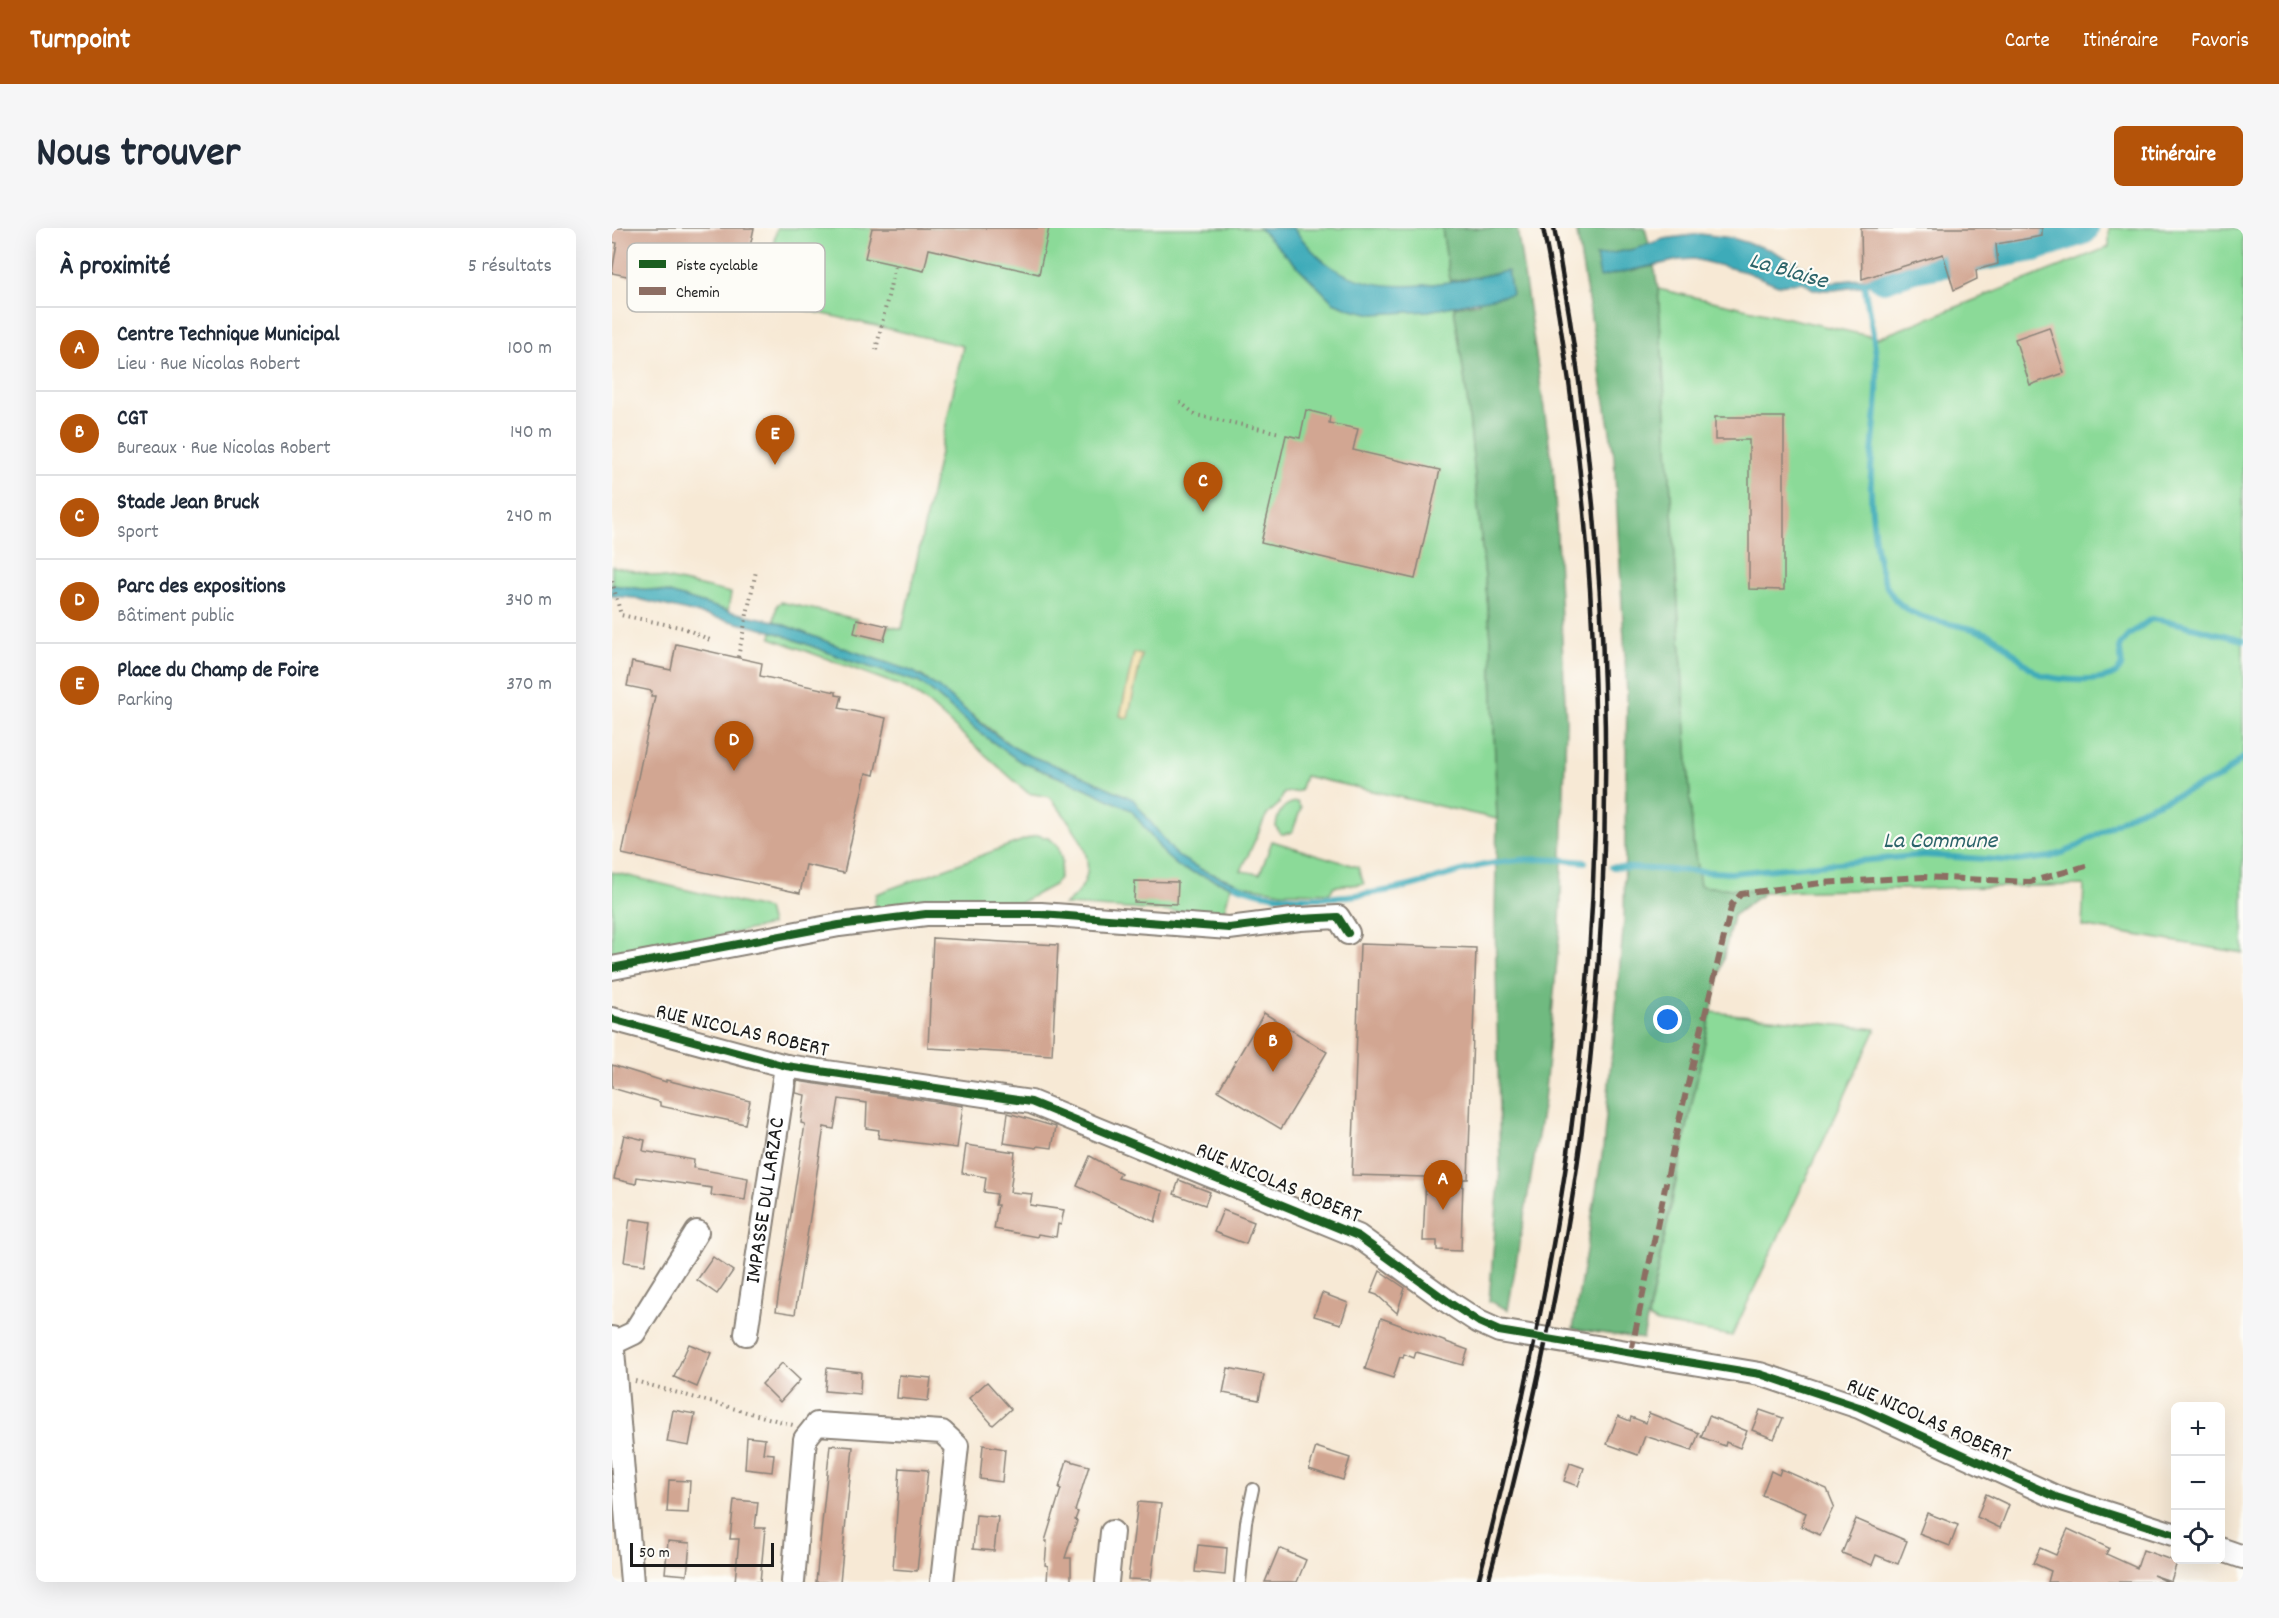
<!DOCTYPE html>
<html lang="fr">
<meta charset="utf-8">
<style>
body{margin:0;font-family:Dekko,sans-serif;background:#f6f6f7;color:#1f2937}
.controls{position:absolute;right:18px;bottom:18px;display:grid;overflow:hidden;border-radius:9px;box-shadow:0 6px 24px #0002}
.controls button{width:54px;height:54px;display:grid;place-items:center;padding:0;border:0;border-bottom:2px solid #e0e1e3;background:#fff;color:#1f2937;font:30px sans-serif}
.scale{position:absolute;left:18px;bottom:15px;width:144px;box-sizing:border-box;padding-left:6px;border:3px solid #1c1c1c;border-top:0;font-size:16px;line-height:21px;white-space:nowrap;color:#1c1c1c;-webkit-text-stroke:4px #fdfcf7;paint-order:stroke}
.you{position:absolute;left:1056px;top:792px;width:21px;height:21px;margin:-15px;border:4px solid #fff;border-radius:50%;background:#1a73e8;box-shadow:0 0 0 9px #1a73e833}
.badge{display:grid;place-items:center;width:39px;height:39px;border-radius:50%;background:#b45309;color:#fff;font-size:20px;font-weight:700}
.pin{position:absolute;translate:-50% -50px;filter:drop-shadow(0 2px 3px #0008)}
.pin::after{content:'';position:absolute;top:32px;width:21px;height:18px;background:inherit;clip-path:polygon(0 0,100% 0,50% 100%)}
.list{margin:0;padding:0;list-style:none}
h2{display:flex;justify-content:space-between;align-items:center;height:78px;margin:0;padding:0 24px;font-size:26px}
h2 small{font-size:20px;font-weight:400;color:#747a83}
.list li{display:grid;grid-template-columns:39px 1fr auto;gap:18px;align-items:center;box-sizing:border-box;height:84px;padding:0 24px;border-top:2px solid #e0e1e3}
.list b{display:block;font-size:22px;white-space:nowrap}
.list p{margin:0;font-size:20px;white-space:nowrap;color:#747a83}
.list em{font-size:20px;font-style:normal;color:#747a83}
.icon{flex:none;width:33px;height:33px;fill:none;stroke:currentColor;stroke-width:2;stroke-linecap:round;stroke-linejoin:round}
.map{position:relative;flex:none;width:1631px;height:1354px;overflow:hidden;border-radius:9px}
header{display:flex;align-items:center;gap:36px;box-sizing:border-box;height:84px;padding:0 30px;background:#b45309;color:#fff}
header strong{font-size:28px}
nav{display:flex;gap:33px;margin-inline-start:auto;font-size:21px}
.intro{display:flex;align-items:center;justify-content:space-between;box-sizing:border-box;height:144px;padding:0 36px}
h1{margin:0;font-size:42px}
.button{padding:15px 27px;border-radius:9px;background:#b45309;color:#fff;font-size:21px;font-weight:700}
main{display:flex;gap:36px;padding:0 36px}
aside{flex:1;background:#fff;border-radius:9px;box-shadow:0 6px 24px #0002}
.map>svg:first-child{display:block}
</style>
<header>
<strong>Turnpoint</strong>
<nav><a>Carte</a><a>Itinéraire</a><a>Favoris</a></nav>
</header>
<div class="intro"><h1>Nous trouver</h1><a class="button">Itinéraire</a></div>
<main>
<aside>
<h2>À proximité<small>5 résultats</small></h2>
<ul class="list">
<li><span class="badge">A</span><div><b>Centre Technique Municipal</b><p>Lieu · Rue Nicolas Robert</p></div><em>100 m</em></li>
<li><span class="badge">B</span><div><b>CGT</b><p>Bureaux · Rue Nicolas Robert</p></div><em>140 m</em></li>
<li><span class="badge">C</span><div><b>Stade Jean Bruck</b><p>Sport</p></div><em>240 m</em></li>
<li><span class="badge">D</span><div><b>Parc des expositions</b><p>Bâtiment public</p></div><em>340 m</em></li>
<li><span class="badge">E</span><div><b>Place du Champ de Foire</b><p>Parking</p></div><em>370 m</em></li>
</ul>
</aside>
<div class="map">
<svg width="1631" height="1354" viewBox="0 0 1631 1354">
<rect width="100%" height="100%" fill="#fdfcf7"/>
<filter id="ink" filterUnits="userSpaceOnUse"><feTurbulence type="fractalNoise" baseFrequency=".0167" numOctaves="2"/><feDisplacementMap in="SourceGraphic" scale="12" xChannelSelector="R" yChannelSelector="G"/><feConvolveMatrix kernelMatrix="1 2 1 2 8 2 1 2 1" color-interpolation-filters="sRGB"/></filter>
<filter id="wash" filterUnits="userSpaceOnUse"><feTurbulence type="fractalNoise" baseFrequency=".008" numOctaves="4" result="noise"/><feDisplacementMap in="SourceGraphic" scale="24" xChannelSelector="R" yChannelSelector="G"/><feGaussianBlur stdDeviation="1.35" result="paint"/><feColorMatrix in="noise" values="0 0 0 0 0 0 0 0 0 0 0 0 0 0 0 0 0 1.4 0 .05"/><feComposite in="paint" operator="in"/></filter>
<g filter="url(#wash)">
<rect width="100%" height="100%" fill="#f7e9d5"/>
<g fill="#8bda98" stroke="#547b5a" stroke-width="1.5">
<polygon points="165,0 830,0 838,53 856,50 842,80 855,168 879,410 885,591 693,548 688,563 672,565 667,576 654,588 629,643 648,646 660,613 746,639 752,656 722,658 718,665 670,664 630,657 590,642 573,634 560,624 511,566 416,527 401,519 310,448 226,418 162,393 165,377 169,374 245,391 243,405 272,412 276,398 290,401 351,118 164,75 169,52 154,48"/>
<polygon points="1497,0 1631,0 1631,725 1470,698 1472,657 1153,664 1088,658 1081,615 1046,61 1266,110 1497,19"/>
<polygon points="0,338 119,365 116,383 54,364 0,357"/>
<path d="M160 403 241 434 306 454 319 463 368 505 409 534 469 558 519 581 554 628 619 658 611 687 452 677C500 643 464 602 438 569L416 565 311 471 294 460 159 410Z"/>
<path d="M685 574 689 580 680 605 669 606 664 599C665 586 671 575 685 574Z"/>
<polygon points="425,607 436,610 446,619 450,633 447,650 442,657 406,676 325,674 262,681 264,666"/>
<polygon points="0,644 155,681 159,697 0,732"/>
<polygon points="1099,784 1264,801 1120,1108 1046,1095 1036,1090"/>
</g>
<g fill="#70ba80" stroke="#466b4e" stroke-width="1.5">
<polygon points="830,0 905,0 942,247 954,494 948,700 932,873 896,1082 877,1073 888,941 883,688 885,591 879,410 855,168 842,79 867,75 856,50 838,53"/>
<polygon points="964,0 1033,0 1037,16 1023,21 984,28 1019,43 1042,38 1046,61 1081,615 1088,658 1153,664 1121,688 1099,784 1031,1111 961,1101 991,921 1012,692 1015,466 1002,228"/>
</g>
<polygon fill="#eeda9e" stroke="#857b5d" stroke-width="1.5" points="522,425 530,427 516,490 508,488"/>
<g fill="#3cabb9" stroke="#2c646a" stroke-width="1.5">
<path d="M647 0H681C691 12 700 24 713 34 764 74 838 54 896 43L900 66 817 83 761 86 739 81 721 74Z"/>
<polygon points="1088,6 1120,10 1159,22 1219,54 1249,51 1320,29 1316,37 1253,58 1222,62 1202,62 1191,54 1166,57 1134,44 1082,31 1067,32 988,49 984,28 1023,21 1051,11"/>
<polygon points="0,357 54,364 116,383 162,393 226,418 302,444 326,459 377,502 401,519 416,527 466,546 521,571 564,627 590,642 630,657 628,661 568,640 554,628 519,582 469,558 409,534 368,505 319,463 306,454 241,434 163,404 22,370 0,368"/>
</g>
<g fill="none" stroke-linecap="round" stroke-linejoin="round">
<g stroke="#3cabb9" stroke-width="6">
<path d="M1252 55C1256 83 1264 113 1265 141 1267 175 1260 211 1259 245 1258 274 1262 322 1271 349 1289 404 1347 388 1385 411 1400 421 1411 437 1427 446 1442 453 1502 458 1509 439 1511 433 1507 424 1508 417L1517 407 1539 391 1564 395 1631 412"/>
<polyline points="1000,639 1120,645 1311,627 1404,633 1439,629 1460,621 1521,585 1609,549 1631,530"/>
<path d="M622 657C677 678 743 670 798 658 823 652 848 642 873 637 905 630 940 630 973 634"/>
</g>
<polyline stroke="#3cabb9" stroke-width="34" points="1272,48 1301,38 1421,17 1470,0"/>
</g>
<g id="blocks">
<g fill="#d2a692">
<polygon points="0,0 142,0 127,71 0,45 5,15 0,14"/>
<polygon points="260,0 437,0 427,46 317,21 312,43 253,30"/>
<polygon points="1249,0 1430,0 1430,8 1384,16 1386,36 1364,42 1365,51 1342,62 1331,26 1250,51"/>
<polygon points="1437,99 1452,145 1418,157 1403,111"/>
<polygon points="694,182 718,188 717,195 746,201 741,222 828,242 803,351 649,315 674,207 688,210"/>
<polygon points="1103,189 1172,189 1172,362 1137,361 1137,212 1103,212"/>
<polygon points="245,391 276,398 272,412 242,405"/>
<polygon points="64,416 150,435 148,448 224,464 224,467 230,468 227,480 274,490 262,547 254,545 232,645 194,637 188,665 10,626 43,468 39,468 40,463 15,458 20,434 59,442"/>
<polygon points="523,653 566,654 565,676 522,674"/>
<polygon points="321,710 446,717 440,827 316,820"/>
<polygon points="748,716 864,720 856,951 851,951 849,1023 825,1022 825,1013 811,1013 814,949 740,947"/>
<polygon points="652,785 715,824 669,901 606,863"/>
<polygon points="0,837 54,854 54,852 138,873 133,896 48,878 48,874 0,860"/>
<polygon points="185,853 351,878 345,920 266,910 267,902 254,900 255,875 227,871 222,901 212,899 183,1086 164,1083 193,896 189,895 193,867 184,865"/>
<polygon points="396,885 444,899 440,920 426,918 425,920 392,915"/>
<polygon points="12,907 33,912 31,923 82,932 81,940 136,950 133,972 99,967 100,960 25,949 24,956 2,951"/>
<polygon points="354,917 403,924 398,964 420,966 418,977 452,982 449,997 446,996 444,1009 426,1006 425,1009 382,1001 386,977 383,977 385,966 372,964 374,949 350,945"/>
<polygon points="478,928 509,945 506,950 551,963 543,994 465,958"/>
<polygon points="567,952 598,964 593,977 562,966"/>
<polygon points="611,982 642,994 634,1016 602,1004"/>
<polygon points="18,991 39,994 33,1037 12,1034"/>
<polygon points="101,1029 121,1043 105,1066 85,1052"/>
<polygon points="768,1043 793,1060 785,1085 765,1067 759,1065"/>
<polygon points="710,1065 736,1075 729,1096 702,1088"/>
<polygon points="769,1090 856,1122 851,1137 804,1124 802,1130 792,1126 791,1130 788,1129 781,1150 753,1141"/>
<polygon points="77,1116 99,1125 85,1159 62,1149"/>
<polygon points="170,1135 188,1152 168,1174 150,1156"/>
<polygon points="215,1140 249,1144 248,1166 213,1163"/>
<polygon points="616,1140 652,1147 647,1172 611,1165"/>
<polygon points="287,1147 319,1150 316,1173 285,1170"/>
<polygon points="375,1154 399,1181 381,1197 357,1170"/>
<polygon points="61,1182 83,1186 77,1218 55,1214"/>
<polygon points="1148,1182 1171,1190 1162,1211 1140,1202"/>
<polygon points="1037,1185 1087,1205 1080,1223 1033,1208 1026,1227 995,1216 1006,1188 1018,1193 1019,1189 1034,1195"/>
<polygon points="1097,1188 1135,1203 1128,1220 1114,1214 1113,1218 1089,1209"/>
<polygon points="135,1209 153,1211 151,1225 162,1226 160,1244 133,1241"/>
<polygon points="218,1217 241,1219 228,1354 204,1354"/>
<polygon points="371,1217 393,1221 390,1254 368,1251"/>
<polygon points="704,1219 738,1230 731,1252 697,1241"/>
<polygon points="455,1232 477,1238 463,1283 466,1284 463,1292 465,1293 453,1330 459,1330 459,1354 435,1354 436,1338 433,1337 435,1313 433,1313 449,1261 447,1260"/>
<polygon points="958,1235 972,1240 966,1258 952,1253"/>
<polygon points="288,1240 316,1242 305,1343 281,1341"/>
<polygon points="1169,1241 1215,1261 1222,1278 1208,1307 1189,1298 1194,1285 1150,1267 1159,1243 1167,1247"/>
<polygon points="57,1252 78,1253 76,1285 55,1284"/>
<polygon points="1374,1266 1397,1277 1388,1300 1365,1289"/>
<polygon points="122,1272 146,1274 143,1300 153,1300 148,1354 123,1354 127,1311 118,1311"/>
<polygon points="526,1274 549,1276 539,1352 516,1351"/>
<polygon points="1315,1285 1346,1297 1338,1318 1307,1306"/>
<polygon points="364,1287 386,1289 382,1323 361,1321"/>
<polygon points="1244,1291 1295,1313 1286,1336 1264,1327 1260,1337 1230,1325"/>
<polygon points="1456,1301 1497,1320 1494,1326 1525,1340 1531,1322 1565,1334 1559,1353 1541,1347 1556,1354 1436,1354 1439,1343 1421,1335 1428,1320 1444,1327"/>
<polygon points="56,1313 78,1315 75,1347 53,1345"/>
<polygon points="586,1317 615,1320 613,1347 583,1344"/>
<polygon points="667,1320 694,1332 685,1354 653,1354"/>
</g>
</g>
</g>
<g filter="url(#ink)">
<use href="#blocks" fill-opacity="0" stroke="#8a8278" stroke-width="1.5"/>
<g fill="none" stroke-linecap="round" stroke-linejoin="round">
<defs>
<polyline id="service" points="628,1354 634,1294 641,1261"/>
<g id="minor">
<polyline points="0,740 227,697 314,686 429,686 617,700 688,691 726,689 736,705"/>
<polyline points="0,791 174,838 419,874 746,1008 838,1075 867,1094 887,1103 1148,1146 1247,1179 1444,1269 1564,1307"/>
<path id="s1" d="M134 1106 174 838"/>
<polyline points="0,1110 20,1354"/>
<polyline points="1,1115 22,1105 85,1004"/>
<polyline points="1608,1321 1631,1329"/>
<polyline points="181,1354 193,1211 205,1196 330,1204 345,1218 330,1354"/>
<polyline points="495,1354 500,1304"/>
</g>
</defs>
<use href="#service" stroke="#8a8278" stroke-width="14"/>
<use href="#minor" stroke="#8a8278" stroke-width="26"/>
<g stroke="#8a8278" stroke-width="4" stroke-dasharray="1.5 4.5" stroke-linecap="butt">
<polyline points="264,122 283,37"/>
<polyline points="568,174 584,187 668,205"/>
<polyline points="0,353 9,387 72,400 98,412"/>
<polyline points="126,429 144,343"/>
<polyline points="23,1153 181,1197"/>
</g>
<use href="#service" stroke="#fff" stroke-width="10"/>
<use href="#minor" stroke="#fff" stroke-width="22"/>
<g stroke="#1c1c1c" stroke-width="4.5">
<path d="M866 1354C904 1208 937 1060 958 910 1000 609 990 298 931 0"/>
<path d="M876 1354C915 1208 949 1060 969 910 1009 608 999 299 942 0"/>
</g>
<polyline stroke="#8d6e63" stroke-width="6" stroke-dasharray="12 6" stroke-linecap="butt" points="1019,1124 1066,897 1120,676 1129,666 1209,655 1311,649 1418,654 1474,638"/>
<defs>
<g id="cycleway">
<polyline points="0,740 227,697 314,686 429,686 617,700 688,691 726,689 736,705"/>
<polyline points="0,791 174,838 419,874 746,1008 838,1075 867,1094 887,1103 1148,1146 1247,1179 1444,1269 1564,1307"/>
</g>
</defs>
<use href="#cycleway" stroke="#fdfcf7" stroke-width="11"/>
<use href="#cycleway" stroke="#1b5e20" stroke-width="8"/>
</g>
</g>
<g text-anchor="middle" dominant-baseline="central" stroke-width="4.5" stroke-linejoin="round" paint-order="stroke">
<g font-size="22" fill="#1c1c1c" stroke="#fdfcf7">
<text transform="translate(130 804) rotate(13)">RUE NICOLAS ROBERT</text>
<text transform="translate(666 956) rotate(23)">RUE NICOLAS ROBERT</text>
<text stroke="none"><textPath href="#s1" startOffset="135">IMPASSE DU LARZAC</textPath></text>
<text transform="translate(1316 1193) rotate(24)">RUE NICOLAS ROBERT</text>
</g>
<g font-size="24" font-style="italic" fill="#2c646a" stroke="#fdfcf7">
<text transform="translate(1176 44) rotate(16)">La Blaise</text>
<text x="1328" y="614">La Commune</text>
</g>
</g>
<rect x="15" y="15" width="198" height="69" rx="9" fill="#fdfcf7" stroke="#bab9b5" stroke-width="1.5"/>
<rect x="27" y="32" width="27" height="8" fill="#1b5e20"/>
<rect x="27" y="59" width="27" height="8" fill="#8d6e63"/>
<g font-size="16" fill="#1c1c1c">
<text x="64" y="42">Piste cyclable</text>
<text x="64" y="69">Chemin</text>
</g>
</svg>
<div class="controls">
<button>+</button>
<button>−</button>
<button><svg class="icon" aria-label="locate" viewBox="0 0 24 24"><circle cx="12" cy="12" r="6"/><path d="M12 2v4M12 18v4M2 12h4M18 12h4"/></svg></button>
</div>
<div class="scale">50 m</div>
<div class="you"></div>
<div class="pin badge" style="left:831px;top:982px">A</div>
<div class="pin badge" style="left:661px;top:844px">B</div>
<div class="pin badge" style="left:591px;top:284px">C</div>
<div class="pin badge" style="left:122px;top:543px">D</div>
<div class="pin badge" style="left:163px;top:237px">E</div>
</div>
</main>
